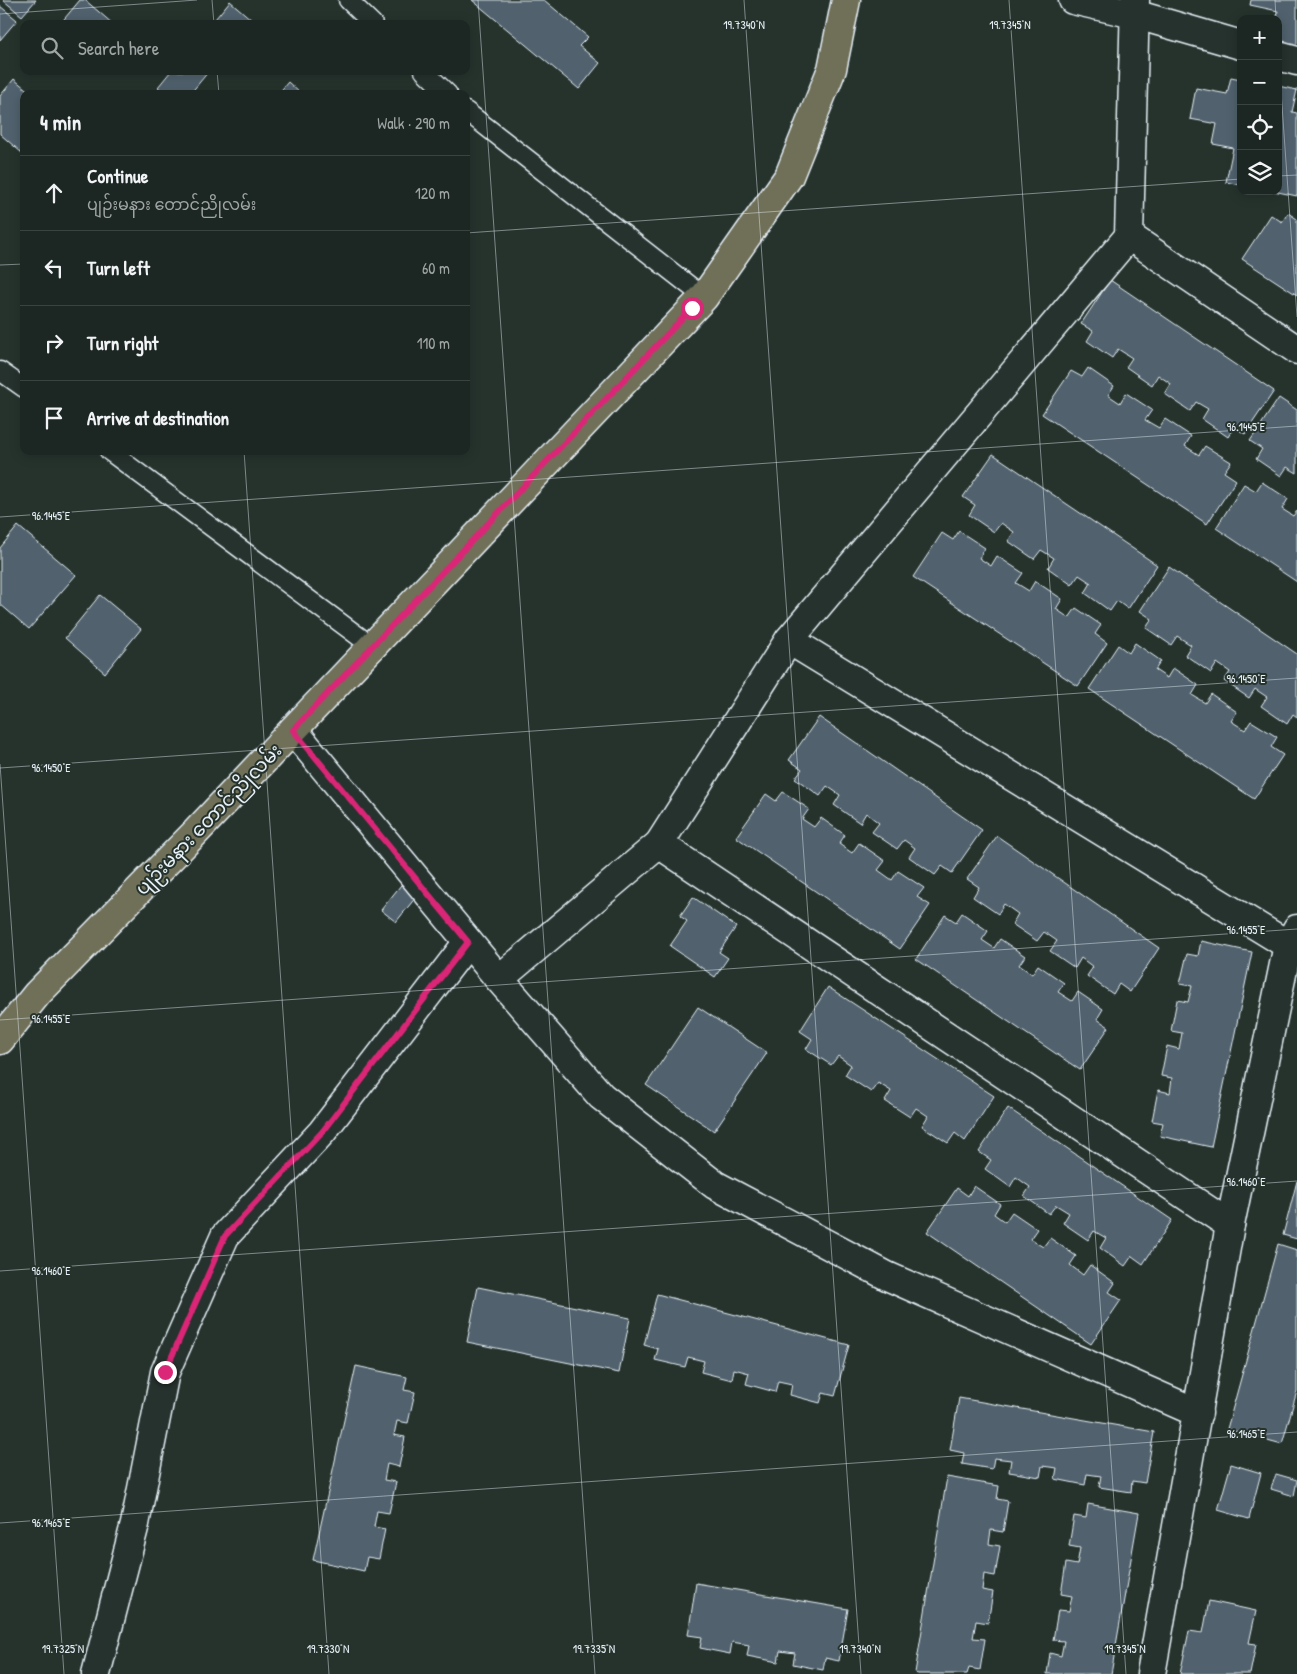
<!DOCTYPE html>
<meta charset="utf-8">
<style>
body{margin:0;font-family:"Patrick Hand","Noto Sans Myanmar",sans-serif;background:#29322f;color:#f1f3f6}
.controls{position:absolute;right:15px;top:15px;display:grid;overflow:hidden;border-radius:10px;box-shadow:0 2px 12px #0003}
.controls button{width:45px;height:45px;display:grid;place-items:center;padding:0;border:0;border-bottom:1px solid #3a4340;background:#1c2622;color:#f1f3f6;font:25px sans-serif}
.stop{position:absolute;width:15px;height:15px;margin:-11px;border:4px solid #db2777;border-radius:50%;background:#fff}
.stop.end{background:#db2777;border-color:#fff;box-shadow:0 1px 5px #0008}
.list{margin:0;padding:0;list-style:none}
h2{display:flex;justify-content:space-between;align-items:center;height:65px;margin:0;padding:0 20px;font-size:21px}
h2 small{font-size:16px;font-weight:400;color:#a0a5a5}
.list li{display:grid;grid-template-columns:32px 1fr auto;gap:15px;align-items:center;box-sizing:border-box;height:75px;padding:0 20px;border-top:1px solid #3a4340}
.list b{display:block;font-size:19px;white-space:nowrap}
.list p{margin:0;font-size:16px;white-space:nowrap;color:#a0a5a5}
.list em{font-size:16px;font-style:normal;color:#a0a5a5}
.icon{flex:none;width:28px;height:28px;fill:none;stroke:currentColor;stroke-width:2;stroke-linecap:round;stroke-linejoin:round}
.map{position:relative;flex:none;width:1297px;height:1674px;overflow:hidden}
.search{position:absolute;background:#1c2622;box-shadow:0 2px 12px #0003;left:20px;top:20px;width:450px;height:55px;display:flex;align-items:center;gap:12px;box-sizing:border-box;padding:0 18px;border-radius:10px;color:#a0a5a5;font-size:19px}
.panel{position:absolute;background:#1c2622;box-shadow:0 2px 12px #0003;left:20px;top:90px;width:450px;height:365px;border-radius:10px}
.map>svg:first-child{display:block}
</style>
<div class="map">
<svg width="1297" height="1674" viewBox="0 0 1297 1674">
<rect width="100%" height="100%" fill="#26332d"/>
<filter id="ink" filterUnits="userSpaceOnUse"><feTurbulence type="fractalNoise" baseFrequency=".02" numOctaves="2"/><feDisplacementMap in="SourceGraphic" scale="10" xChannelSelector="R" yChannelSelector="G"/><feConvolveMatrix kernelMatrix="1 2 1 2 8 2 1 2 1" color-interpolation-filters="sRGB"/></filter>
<g filter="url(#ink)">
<g fill="#51626e" stroke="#e8f1f8">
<polygon points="3,0 36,0 22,16"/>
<polygon points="80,0 85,0 113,24 60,24"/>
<polygon points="472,0 544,0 588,37 579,46 600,63 579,89"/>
<polygon points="1251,0 1297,0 1297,44 1278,40 1278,19 1276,19 1278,11 1250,5"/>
<polygon points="230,1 252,20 249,24 211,24"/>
<polygon points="0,6 17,20 0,40"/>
<polygon points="171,71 209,71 190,94 166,94 158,87"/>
<polygon points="1231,77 1241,79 1241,185 1226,182 1233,148 1213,144 1217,124 1190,119 1196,88 1227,94"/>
<polygon points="14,79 32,94 24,94 24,151 22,153 0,134 0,96"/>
<polygon points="288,82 301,94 278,94"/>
<polygon points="1278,86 1297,90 1292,112 1297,113 1297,196 1273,191 1278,191"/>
<polygon points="1288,213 1297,219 1297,295 1242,259 1271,215 1282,222"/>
<polygon points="1110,280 1274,391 1245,434 1234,427 1228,437 1202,419 1208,409 1196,402 1190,411 1165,394 1171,384 1158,375 1152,385 1126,367 1132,358 1118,349 1112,358 1087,341 1093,331 1081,324"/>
<polygon points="1088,368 1114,386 1108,395 1120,403 1126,393 1152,410 1145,420 1159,428 1165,419 1191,436 1185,446 1199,455 1205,446 1231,462 1224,472 1236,480 1207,524 1042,414 1071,371 1082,377"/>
<polygon points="1279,398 1297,410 1297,473 1287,467 1281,476 1256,459 1262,449 1250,441"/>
<polygon points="993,454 1157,565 1128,609 1117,601 1110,611 1085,593 1091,583 1079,575 1072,585 1048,568 1054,558 1041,550 1034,559 1008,541 1014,532 1001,523 994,532 969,515 975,505 963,497"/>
<polygon points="1262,482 1288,499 1282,509 1293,516 1297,511 1297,582 1216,528 1244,484 1256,491"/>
<polygon points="18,526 76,575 29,629 0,604 0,548"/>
<polygon points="959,531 985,548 979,558 991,566 997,556 1023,573 1016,583 1029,591 1035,581 1062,599 1056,609 1069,618 1076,608 1101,625 1095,634 1107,643 1078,686 913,577 942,533 953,540"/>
<polygon points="1169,567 1297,654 1297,717 1293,714 1287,724 1261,706 1267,697 1255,689 1249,698 1224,681 1230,672 1217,663 1211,673 1185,655 1191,645 1177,636 1171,645 1146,628 1152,619 1140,611"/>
<polygon points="100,595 141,629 105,673 65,638"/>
<polygon points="1135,643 1161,661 1155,670 1167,678 1173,668 1198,685 1192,695 1205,703 1211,694 1237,712 1231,721 1245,730 1251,721 1277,737 1271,747 1283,755 1254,799 1089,689 1118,645 1129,653"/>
<polygon points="819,717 982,830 952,873 942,866 935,875 909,857 915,848 904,840 897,849 872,832 879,823 866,813 860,823 834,805 840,795 827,786 820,796 795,778 802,769 789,760"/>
<polygon points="783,792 809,809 802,819 814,827 821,818 845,835 839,844 852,853 859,843 885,861 878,870 892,880 898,871 924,888 917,897 930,905 900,949 736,837 766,794 776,801"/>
<polygon points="997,836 1159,948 1130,992 1119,984 1113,994 1087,976 1093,967 1081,958 1075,968 1050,951 1057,941 1044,932 1037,941 1012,924 1018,914 1004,904 998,914 973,897 979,887 967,879"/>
<polygon points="401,885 416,897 396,922 381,910"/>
<polygon points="693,897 736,927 719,952 728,958 715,977 670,946 687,921 680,916"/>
<polygon points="962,913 988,931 982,940 994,948 1000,939 1025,956 1019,965 1032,974 1038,965 1064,983 1058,992 1072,1001 1078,992 1103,1009 1097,1019 1109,1027 1080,1070 916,959 945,915 956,922"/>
<polygon points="1201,941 1252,952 1211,1147 1160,1136 1163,1123 1152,1121 1158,1090 1170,1093 1172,1078 1161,1076 1167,1046 1179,1049 1182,1033 1171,1031 1177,1000 1188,1002 1192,986 1180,984 1187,954 1198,956"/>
<polygon points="828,987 994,1096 965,1141 955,1133 948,1143 922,1126 928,1116 916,1108 910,1117 885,1101 891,1091 878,1083 871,1092 845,1075 851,1065 838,1056 831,1065 806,1049 812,1039 800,1031"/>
<polygon points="698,1007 767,1053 714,1131 646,1085"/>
<polygon points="1008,1108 1172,1220 1143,1264 1132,1256 1125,1266 1100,1248 1106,1238 1094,1231 1088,1240 1063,1223 1069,1213 1056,1205 1049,1214 1024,1196 1030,1187 1016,1177 1010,1187 985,1169 991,1160 979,1152"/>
<polygon points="1297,1181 1297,1239 1283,1235"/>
<polygon points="974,1186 1000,1204 994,1214 1005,1222 1012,1212 1037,1229 1030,1239 1043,1247 1050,1238 1076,1256 1070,1265 1083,1275 1090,1265 1115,1283 1109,1292 1121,1300 1091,1344 927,1232 957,1188 968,1196"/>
<polygon points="1278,1244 1297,1250 1297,1391 1282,1444 1227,1429"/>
<polygon points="478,1287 630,1318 619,1373 467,1342"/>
<polygon points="657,1294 849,1345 835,1396 823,1393 820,1403 790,1395 792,1384 778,1381 775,1392 746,1384 749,1373 734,1369 732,1380 701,1372 704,1361 688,1357 685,1367 655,1360 658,1349 644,1345"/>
<polygon points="356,1366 407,1377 404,1390 415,1392 408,1423 397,1421 394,1435 405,1437 399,1467 387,1464 384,1480 396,1482 389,1513 377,1511 374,1527 385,1529 379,1559 367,1557 364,1571 313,1560"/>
<polygon points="959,1398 1154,1432 1145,1483 1132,1481 1131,1492 1099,1487 1101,1476 1087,1474 1085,1485 1055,1479 1057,1468 1042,1466 1040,1477 1009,1472 1011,1460 994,1458 992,1469 962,1464 964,1453 950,1450"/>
<polygon points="1231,1464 1261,1473 1249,1519 1218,1510"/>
<polygon points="1276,1474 1297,1480 1294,1496 1271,1489"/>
<polygon points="947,1477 999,1486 997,1499 1008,1501 1003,1532 991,1530 989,1544 1000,1546 995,1576 984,1574 982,1590 993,1592 988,1623 976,1621 973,1638 985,1639 980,1670 969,1668 967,1674 918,1674 915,1673"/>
<polygon points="1088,1504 1139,1513 1111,1674 1047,1674 1050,1653 1061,1656 1064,1641 1053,1640 1058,1610 1069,1611 1072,1596 1061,1594 1066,1563 1077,1565 1080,1548 1069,1546 1074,1516 1086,1518"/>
<polygon points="696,1583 848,1609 839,1661 825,1658 823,1670 793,1664 795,1653 780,1651 778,1662 747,1656 749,1645 732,1642 730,1654 700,1648 702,1637 688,1635"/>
<polygon points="1209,1601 1256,1611 1249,1643 1256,1644 1250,1674 1180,1674 1189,1631 1203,1633"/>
</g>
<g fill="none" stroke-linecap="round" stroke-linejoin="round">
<defs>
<g id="lane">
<polyline points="348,0 373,24"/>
<polyline points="424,71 448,94"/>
<polyline points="466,111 704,297"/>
<polyline points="0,371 24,388"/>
<polyline points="109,451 373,647"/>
</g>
<g id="street">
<polyline points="1073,0 1134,14 1241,45"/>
<polyline points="1278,56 1297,61"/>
<polyline points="1129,236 1297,350"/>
<polyline points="789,640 1288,945"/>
<polyline points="293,730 499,979 601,1096 715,1185 887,1276 1198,1413"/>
<polyline points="659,844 1230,1225"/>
<polyline points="499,979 659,844 789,640 1129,236 1135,0"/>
<polyline points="96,1674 135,1524 165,1372 225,1236 322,1132 468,942"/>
<polyline points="1151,1674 1230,1225 1288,945 1297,929"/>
</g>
<polyline id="primary" points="0,1040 37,994 194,834 704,297 789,176 832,69 846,0"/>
</defs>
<use href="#lane" stroke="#e8f1f8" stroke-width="21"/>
<use href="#street" stroke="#e8f1f8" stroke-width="31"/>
<use href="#primary" stroke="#e8f1f8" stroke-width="31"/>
<use href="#lane" stroke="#26332d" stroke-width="18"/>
<use href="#street" stroke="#26332d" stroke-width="28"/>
<use href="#primary" stroke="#706f59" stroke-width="28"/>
</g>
</g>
<g fill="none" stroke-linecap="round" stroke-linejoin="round" filter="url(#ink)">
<polyline stroke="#db2777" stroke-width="6" points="165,1372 225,1236 322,1132 468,942 293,730 692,308"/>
</g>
<path fill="none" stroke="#e8f1f8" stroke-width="1" stroke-opacity="0.45" d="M212 0 214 24M478 0 595 1674M744 0 861 1674M1009 0 1126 1674M1275 0 1276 19M0 14 197 0M1278 49 1297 317M217 71 219 94M1278 176 1297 175M466 233 1241 179M0 265 24 264M244 451 329 1674M0 517 1297 426M0 764 64 1674M0 768 1297 678M0 1020 1297 929M0 1271 1297 1181M0 1523 1297 1432"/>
<g text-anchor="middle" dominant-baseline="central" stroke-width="4" stroke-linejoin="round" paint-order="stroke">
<g font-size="19" fill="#e8f1f8" stroke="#26332d">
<text transform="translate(208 819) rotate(-46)">ပျဉ်းမနား တောင်ညိုလမ်း</text>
</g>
</g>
<g font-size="12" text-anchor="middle" fill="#e8f1f8" stroke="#26332d" stroke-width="4" stroke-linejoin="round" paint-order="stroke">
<text x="744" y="29">19.7340°N</text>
<text x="1010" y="29">19.7345°N</text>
<text x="1246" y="431">96.1445°E</text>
<text x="51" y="520">96.1445°E</text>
<text x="1246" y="683">96.1450°E</text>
<text x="51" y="772">96.1450°E</text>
<text x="1246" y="934">96.1455°E</text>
<text x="51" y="1023">96.1455°E</text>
<text x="1246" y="1186">96.1460°E</text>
<text x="51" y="1275">96.1460°E</text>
<text x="1246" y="1438">96.1465°E</text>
<text x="51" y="1527">96.1465°E</text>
<text x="63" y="1653">19.7325°N</text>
<text x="328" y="1653">19.7330°N</text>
<text x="594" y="1653">19.7335°N</text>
<text x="860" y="1653">19.7340°N</text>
<text x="1125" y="1653">19.7345°N</text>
</g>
</svg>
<div class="controls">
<button>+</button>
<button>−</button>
<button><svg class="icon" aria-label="locate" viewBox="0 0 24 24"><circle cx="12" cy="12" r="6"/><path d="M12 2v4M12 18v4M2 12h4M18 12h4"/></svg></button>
<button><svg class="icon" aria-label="layers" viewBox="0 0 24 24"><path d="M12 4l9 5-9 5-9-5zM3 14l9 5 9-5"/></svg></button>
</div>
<div class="stop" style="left:692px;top:308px"></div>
<div class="stop end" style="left:165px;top:1372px"></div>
<div class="search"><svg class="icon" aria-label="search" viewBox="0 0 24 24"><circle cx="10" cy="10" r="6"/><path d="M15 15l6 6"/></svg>Search here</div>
<section class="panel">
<h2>4 min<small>Walk · 290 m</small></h2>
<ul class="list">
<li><svg class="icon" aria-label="ahead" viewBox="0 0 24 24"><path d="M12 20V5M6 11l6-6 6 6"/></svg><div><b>Continue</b><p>ပျဉ်းမနား တောင်ညိုလမ်း</p></div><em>120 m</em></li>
<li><svg class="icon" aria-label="left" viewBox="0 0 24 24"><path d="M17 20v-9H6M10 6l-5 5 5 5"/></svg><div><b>Turn left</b></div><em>60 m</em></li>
<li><svg class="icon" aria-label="right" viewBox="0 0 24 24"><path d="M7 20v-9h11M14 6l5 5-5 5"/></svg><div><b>Turn right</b></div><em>110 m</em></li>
<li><svg class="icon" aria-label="arrive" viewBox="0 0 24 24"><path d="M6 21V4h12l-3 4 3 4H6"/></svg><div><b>Arrive at destination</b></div></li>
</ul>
</section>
</div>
